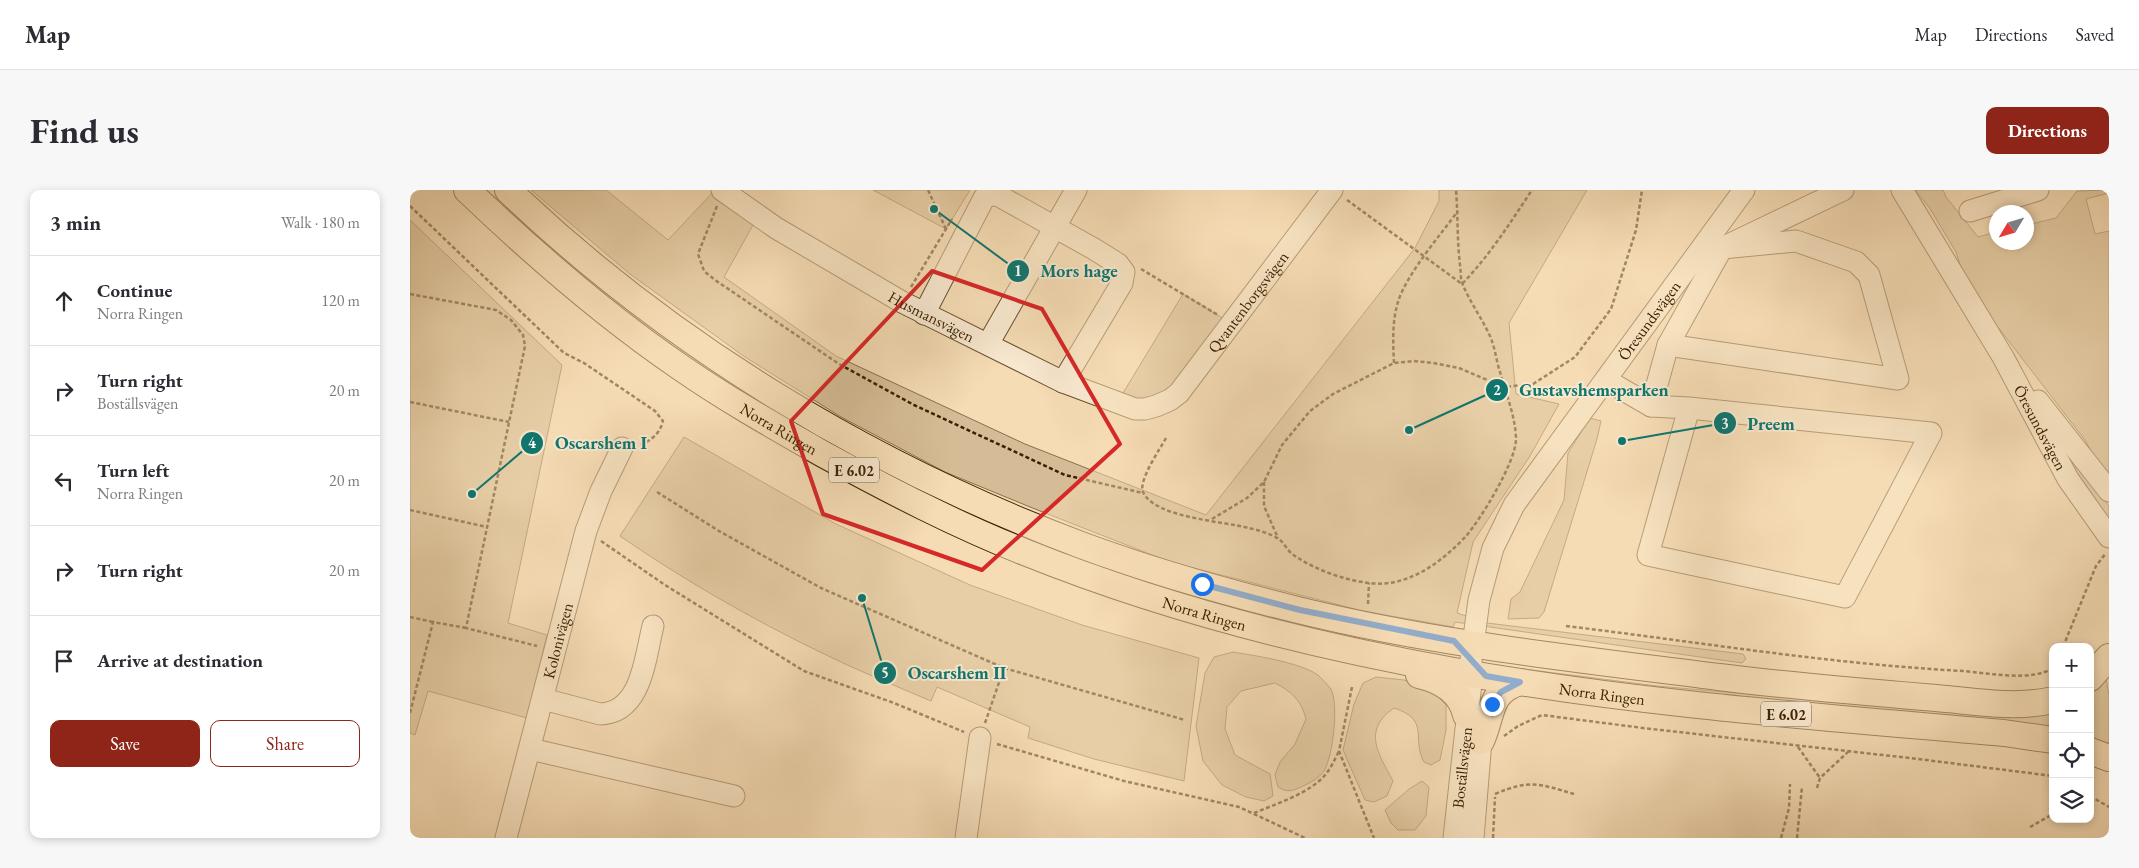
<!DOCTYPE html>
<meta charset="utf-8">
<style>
body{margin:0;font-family:"EB Garamond",serif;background:#f7f7f7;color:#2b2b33}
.controls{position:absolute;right:15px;bottom:15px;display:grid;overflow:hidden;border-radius:10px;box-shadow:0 2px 8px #0003}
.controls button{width:45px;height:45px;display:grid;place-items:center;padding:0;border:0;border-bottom:1px solid #e1e1e2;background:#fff;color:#2b2b33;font:25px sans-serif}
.compass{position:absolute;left:1579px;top:15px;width:45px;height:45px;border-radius:50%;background:#fff;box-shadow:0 2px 8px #0003;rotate:232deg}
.stop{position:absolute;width:15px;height:15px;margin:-11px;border:4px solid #1a73e8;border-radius:50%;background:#fff}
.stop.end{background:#1a73e8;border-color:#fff;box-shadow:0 1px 5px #0008}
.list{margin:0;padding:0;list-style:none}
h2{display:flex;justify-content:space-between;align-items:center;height:65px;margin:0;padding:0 20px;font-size:21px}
h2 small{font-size:16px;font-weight:400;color:#7c7c81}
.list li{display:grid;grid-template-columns:32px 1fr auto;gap:15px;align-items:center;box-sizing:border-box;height:90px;padding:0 20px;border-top:1px solid #e1e1e2}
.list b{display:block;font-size:19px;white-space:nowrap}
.list p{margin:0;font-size:16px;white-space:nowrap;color:#7c7c81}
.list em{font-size:16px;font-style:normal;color:#7c7c81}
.actions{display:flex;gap:10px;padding:15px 20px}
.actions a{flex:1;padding:11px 0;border:1px solid #8f2418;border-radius:10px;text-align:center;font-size:18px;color:#8f2418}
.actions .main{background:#8f2418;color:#fff}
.icon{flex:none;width:28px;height:28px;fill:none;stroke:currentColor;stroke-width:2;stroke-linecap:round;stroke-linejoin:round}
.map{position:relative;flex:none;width:1699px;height:648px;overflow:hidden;border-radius:10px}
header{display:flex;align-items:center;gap:30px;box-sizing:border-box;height:70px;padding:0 25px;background:#fff;border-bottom:1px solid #e1e1e2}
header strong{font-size:24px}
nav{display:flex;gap:28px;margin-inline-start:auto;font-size:18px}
.intro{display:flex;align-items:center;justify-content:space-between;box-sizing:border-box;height:120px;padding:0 30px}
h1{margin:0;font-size:35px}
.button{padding:12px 22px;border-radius:10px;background:#8f2418;color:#fff;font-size:18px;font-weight:700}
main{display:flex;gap:30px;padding:0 30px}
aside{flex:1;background:#fff;border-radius:10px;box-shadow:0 2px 8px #0003}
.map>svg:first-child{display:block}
</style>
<header>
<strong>Map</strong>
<nav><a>Map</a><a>Directions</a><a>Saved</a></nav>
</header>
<div class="intro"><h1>Find us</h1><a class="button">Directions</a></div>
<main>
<aside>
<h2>3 min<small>Walk · 180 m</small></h2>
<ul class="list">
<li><svg class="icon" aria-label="ahead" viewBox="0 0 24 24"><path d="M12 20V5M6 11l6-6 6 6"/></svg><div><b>Continue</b><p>Norra Ringen</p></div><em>120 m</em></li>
<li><svg class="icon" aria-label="right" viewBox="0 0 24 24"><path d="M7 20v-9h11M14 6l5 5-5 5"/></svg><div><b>Turn right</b><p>Boställsvägen</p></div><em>20 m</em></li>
<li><svg class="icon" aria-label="left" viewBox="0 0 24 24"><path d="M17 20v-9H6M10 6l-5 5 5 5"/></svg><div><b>Turn left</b><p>Norra Ringen</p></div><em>20 m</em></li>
<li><svg class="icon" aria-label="right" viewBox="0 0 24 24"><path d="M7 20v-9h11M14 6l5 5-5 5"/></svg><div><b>Turn right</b></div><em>20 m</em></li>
<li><svg class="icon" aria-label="arrive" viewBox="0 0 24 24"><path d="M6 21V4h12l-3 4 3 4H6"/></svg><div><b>Arrive at destination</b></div></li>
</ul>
<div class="actions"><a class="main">Save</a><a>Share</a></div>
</aside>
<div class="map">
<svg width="1699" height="648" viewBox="0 0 1699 648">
<rect width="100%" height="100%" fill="#f5dcb5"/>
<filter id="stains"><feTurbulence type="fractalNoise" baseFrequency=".004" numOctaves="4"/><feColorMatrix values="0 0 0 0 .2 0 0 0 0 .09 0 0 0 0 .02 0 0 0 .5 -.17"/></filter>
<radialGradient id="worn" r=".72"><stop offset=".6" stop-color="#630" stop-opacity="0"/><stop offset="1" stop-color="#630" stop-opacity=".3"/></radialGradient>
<g fill="#d5bc96" stroke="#886e4c">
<polygon points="121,0 196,0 258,50 305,0 348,26 314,87 426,166 615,254 796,325 1005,58 1029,11 1029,0 1177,0 1099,133 1106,204 1149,214 1120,266 1063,352 1047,423 1077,433 1333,464 1336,469 1332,473 1045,432 1043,437 953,421 760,372 620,317 535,282 431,227 335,167 220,84"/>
<polygon points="463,0 560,0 536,39"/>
<polygon points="1505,0 1533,0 1536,7 1568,47 1586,42 1586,52 1616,52 1617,35 1646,28 1667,1 1699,0 1699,3 1676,9 1685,44 1699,41 1699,284 1682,263 1675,250 1584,132 1553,84 1546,62 1519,17"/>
<polygon points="0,30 152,175 98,433 137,445 117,528 18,501 5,545 0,543"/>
<polygon points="773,104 822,134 769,203 707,213"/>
<polygon points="1180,228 1191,231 1187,249 1134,422 1129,428 1098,429 1101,409 1110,402 1154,310 1158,263"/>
<polygon points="1636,238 1699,316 1699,334"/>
<path d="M274 247 426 334 560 395 672 435 789 468 774 591 684 569 618 548 620 537 527 497 521 511C484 495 446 480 410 462 340 428 274 390 210 346Z"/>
<path d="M823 462C846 466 889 472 908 485 911 488 918 495 921 499 929 515 923 566 914 581 909 588 900 593 893 596 884 601 877 603 868 597L865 585 870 572 885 554 896 529C891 510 882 502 865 493L831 501 817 517 815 539 825 565 860 584 863 606 854 611 836 607 812 595 793 571 786 536 795 483 804 467Z"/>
<polygon points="1098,477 1247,496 1517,520 1643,521 1643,540 1322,510"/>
<path d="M966 487 994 490 1019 498 1036 515V540L1030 570 1021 575 1014 572C1001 549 1021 530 984 518 952 540 968 563 983 591L977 606 964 612 955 610 933 560 944 514 953 493Z"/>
<polygon points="1696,489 1699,505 1699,557 1680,550 1680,502"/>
<polygon points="1012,591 1019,597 1016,626 1005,640 988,640 981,633 975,620 999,599"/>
</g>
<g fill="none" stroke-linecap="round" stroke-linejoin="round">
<defs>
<g id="minor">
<path id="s1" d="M312 0 366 38 492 112 653 192 725 219H735L746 216 760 210 769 203 922 0"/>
<path id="s2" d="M1492 0 1593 167 1658 289 1699 347"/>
<polyline points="1560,21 1628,0"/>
<polyline points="514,124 574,8 584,4 591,7 684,59 708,74 714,82 712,93 653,192"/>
<polyline points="578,154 666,0"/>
<polyline points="1258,155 1488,189 1459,85 1446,72 1386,51 1312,58"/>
<polyline points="1196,190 1241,216 1258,155 1312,58 1433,0"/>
<polyline points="1628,211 1699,301"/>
<polyline points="1241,216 1279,218 1521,243 1435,407 1238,365 1279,218"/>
<path d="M133 509 190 524C232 523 235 467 243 436"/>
<polyline points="120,559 324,606"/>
<path id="s3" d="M96 648 176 341 191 301 212 258"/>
<polyline points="556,648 570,548"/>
<path id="s4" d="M1044 648 1062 484 1061 470 1069 410 1083 358 1104 315 1334 0"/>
<polyline points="1063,648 1071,551 1069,536"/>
</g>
<g id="major">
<path id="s5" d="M57 0C124 64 194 125 270 177 316 209 364 236 413 264 479 300 546 335 617 363 754 418 899 455 1044 481 1226 514 1411 527 1594 543L1643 550"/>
<path d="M98 0C261 156 461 276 671 355 741 381 815 402 888 420 1026 454 1168 469 1309 487 1381 496 1454 502 1526 508 1564 511 1605 519 1643 510"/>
<path d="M1009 485C1031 490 1051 501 1056 525"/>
<polyline points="1680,488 1699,467"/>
<path d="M1071 551C1083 526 1077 502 1110 492"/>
<polyline points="1680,561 1699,568"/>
</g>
</defs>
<use href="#minor" stroke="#6a502e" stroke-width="23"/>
<use href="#major" stroke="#3b2101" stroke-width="28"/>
<g stroke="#3b2101" stroke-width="2.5" stroke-dasharray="4 2.5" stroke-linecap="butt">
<polyline points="518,0 536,39"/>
<path d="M937 10 1052 94C1080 65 1100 33 1122 0"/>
<path d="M0 16 154 163 174 173 245 221 253 231C250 243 241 252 228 255"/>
<polyline points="307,16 288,64 294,81 305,90 429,174 504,215 655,285 733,303"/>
<polyline points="731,79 808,125"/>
<polyline points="501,97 542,29"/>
<polyline points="0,104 86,120 101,130 113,145 115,156 56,438 127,456"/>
<path d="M984 173C983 153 982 131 988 112 996 85 1031 44 1048 21"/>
<polyline points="0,212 99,232"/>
<path d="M756 248C750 259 728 291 733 302 745 328 812 331 839 338 848 340 861 344 869 349 875 354 878 362 885 366 906 380 934 390 959 393 997 398 1031 373 1056 346 1071 329 1107 270 1106 248 1105 225 1096 204 1090 182 1086 170 1085 156 1079 144 1071 127 1060 112 1053 95 1050 89 1051 82 1050 75 1047 50 1048 25 1046 0"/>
<polyline points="854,292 854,316 868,348"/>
<polyline points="247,302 309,341 411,398 594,478"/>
<polyline points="0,320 77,337"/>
<polyline points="802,329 837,308 854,292 872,255 900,221 923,204 984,173 1004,171 1023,173 1049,178 1094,197 1123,194 1165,167 1201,119 1226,40 1232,0"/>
<polyline points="191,351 255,395 394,481 484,513 554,542"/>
<polyline points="958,414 959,393"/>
<polyline points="0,427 23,432"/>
<path d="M1156 436C1289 452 1420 474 1553 481 1579 483 1621 492 1643 478"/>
<polyline points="1653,457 1686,376 1696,363"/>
<polyline points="942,497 929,561 964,648"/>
<polyline points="0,523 23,432 56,438"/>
<polyline points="575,533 594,478 775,530"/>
<polyline points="1094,546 1108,536 1132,525 1233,538 1508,569 1643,586"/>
<polyline points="587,554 714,591 829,617 895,648"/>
<polyline points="1388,557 1410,588"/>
<polyline points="1407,598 1410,588 1439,561"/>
<path d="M1085 604C1120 589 1130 594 1164 604"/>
<polyline points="1680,606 1699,617"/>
<path d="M844 623C866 614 900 603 915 585 921 578 925 569 929 561"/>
<polyline points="1620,637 1643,624"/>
<polyline points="1083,648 1085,607"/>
<polyline points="1371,648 1379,618 1380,594"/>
<polyline points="1387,648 1392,597"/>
</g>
<use href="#minor" stroke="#f8e8cf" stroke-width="21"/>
<use href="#major" stroke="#f5dcb5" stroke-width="26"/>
</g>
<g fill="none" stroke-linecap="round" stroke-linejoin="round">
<polyline stroke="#1a73e8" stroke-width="6" points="792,394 890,420 1044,451 1076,486 1110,492 1091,502 1082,514"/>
</g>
<path d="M0 0H1699V648H0ZM522 81 632 119 710 254 572 380 413 324 381 231Z" fill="#f5dcb5" fill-opacity=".55" fill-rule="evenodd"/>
<path fill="none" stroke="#d62828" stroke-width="4" stroke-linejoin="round" d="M522 81 632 119 710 254 572 380 413 324 381 231Z"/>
<g text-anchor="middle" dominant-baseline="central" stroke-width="4" stroke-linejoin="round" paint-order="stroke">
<g fill="#f8e8cf" stroke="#745d3f" stroke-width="1">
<rect x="419" y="267.5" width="50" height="25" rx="4"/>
<rect x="1351" y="511.5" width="50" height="25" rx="4"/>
</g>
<g font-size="15" font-weight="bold" fill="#3b2101">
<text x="444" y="280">E 6.02</text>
<text x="1376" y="524">E 6.02</text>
</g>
<g font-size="16" fill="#3b2101" stroke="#f8e8cf">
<text stroke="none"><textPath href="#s1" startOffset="631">Qvantenborgsvägen</textPath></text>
<text stroke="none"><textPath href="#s1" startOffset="245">Husmansvägen</textPath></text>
<text stroke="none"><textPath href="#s4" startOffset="570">Öresundsvägen</textPath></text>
<text stroke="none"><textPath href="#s2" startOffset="275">Öresundsvägen</textPath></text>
<text stroke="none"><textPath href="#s5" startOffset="394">Norra Ringen</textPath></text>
<text stroke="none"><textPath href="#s5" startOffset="859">Norra Ringen</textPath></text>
<text stroke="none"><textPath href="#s3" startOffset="204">Kolonivägen</textPath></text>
<text stroke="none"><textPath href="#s5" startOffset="1265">Norra Ringen</textPath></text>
<text stroke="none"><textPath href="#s4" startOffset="71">Boställsvägen</textPath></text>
</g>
</g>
<path fill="none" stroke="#0f766e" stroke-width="2" d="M524 19L608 81M999 240L1087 200M1212 251L1315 233M62 304L122 253M452 408L475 483"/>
<g fill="#0f766e" stroke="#f8e8cf" stroke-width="2">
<circle cx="524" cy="19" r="5"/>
<circle cx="999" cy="240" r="5"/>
<circle cx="1212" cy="251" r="5"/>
<circle cx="62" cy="304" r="5"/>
<circle cx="452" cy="408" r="5"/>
<circle cx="608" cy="81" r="12"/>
<circle cx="1087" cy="200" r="12"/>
<circle cx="1315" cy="233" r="12"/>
<circle cx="122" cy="253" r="12"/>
<circle cx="475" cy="483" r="12"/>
</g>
<g font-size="15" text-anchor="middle" font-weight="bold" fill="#fff">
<text x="608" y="86">1</text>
<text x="1087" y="205">2</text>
<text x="1315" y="239">3</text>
<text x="122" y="258">4</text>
<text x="475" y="488">5</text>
</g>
<g font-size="18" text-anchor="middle" font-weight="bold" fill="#0f766e" stroke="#f8e8cf" stroke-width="4" stroke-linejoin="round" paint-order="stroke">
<text x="669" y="87">Mors hage</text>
<text x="1184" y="206">Gustavshemsparken</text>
<text x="1361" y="240">Preem</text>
<text x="191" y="259">Oscarshem I</text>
<text x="547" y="489">Oscarshem II</text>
</g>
<rect width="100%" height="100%" filter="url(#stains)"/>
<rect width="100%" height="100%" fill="url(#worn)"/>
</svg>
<div class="controls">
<button>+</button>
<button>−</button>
<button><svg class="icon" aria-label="locate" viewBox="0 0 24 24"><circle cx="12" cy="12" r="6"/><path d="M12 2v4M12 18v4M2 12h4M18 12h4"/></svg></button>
<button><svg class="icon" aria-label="layers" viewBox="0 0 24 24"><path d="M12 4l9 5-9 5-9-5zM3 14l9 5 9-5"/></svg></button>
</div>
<svg class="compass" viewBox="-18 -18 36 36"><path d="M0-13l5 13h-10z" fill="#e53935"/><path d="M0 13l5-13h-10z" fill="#7c7c81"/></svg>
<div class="stop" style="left:792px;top:394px"></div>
<div class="stop end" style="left:1082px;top:514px"></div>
</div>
</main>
